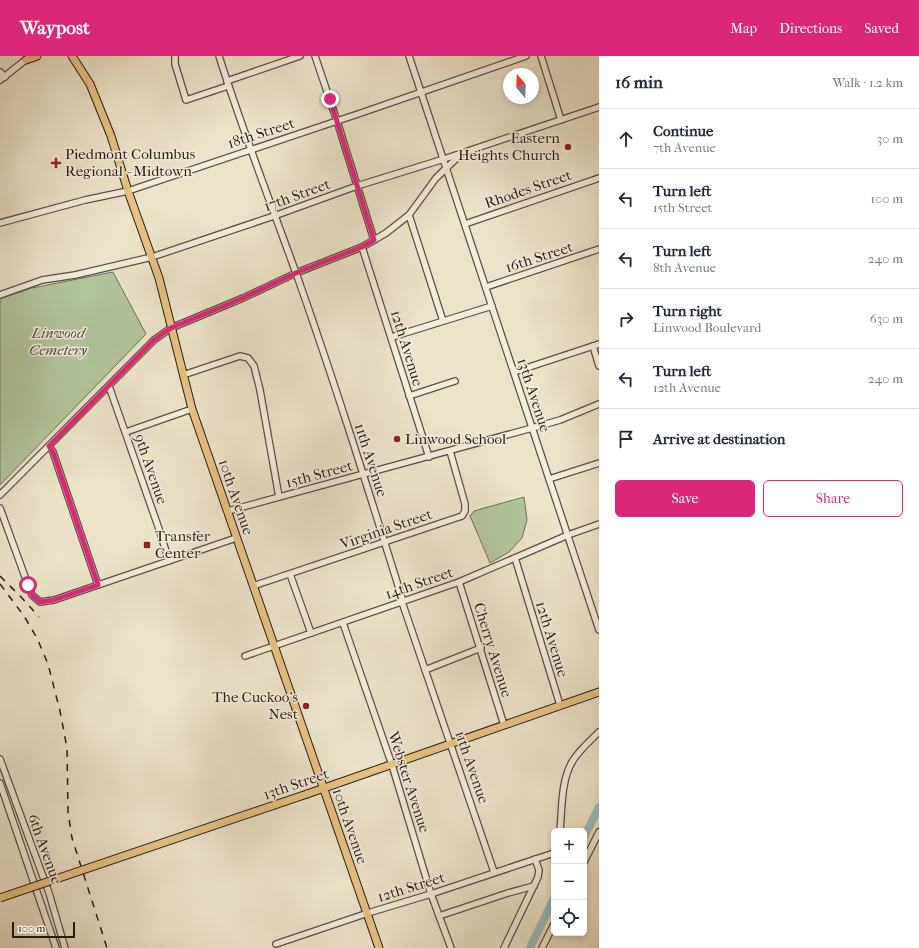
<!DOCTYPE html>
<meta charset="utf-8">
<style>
body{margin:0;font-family:"IM FELL French Canon",serif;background:#f2f2f3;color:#1f2937}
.controls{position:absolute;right:12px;bottom:12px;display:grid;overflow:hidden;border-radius:6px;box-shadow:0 2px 6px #0003}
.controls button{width:36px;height:36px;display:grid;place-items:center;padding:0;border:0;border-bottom:1px solid #e0e1e3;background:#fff;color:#1f2937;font:20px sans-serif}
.compass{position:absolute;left:503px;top:12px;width:36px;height:36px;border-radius:50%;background:#fff;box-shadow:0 2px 6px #0003;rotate:341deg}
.scale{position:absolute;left:12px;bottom:10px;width:63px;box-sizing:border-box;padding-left:4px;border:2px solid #271d13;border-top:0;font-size:11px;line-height:14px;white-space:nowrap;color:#271d13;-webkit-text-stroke:3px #f3eddc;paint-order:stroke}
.stop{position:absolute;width:12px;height:12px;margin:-9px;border:3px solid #db2777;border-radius:50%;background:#fff}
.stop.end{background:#db2777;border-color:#fff;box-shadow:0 1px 4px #0008}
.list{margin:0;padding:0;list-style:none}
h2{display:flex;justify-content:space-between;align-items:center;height:52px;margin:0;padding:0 16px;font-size:17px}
h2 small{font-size:13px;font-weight:400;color:#747a83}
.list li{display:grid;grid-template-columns:26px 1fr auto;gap:12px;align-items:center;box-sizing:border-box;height:60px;padding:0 16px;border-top:1px solid #e0e1e3}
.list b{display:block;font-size:15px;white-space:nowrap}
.list p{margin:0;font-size:13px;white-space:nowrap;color:#747a83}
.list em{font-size:13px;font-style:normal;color:#747a83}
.actions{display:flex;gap:8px;padding:12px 16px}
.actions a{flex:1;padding:9px 0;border:1px solid #db2777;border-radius:6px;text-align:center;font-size:14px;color:#db2777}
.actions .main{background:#db2777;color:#fff}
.icon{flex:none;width:22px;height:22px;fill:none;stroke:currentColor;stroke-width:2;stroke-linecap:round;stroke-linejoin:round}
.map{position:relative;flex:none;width:599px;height:892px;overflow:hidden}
header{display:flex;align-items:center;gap:24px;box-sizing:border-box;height:56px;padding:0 20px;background:#db2777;color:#fff}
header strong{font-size:19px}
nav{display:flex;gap:22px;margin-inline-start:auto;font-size:14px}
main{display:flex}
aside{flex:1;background:#fff}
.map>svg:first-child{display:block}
</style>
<header>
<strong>Waypost</strong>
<nav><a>Map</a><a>Directions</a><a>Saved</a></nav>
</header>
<main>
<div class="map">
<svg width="599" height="892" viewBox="0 0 599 892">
<rect width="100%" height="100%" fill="#ece4c9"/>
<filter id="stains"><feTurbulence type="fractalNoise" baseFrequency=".005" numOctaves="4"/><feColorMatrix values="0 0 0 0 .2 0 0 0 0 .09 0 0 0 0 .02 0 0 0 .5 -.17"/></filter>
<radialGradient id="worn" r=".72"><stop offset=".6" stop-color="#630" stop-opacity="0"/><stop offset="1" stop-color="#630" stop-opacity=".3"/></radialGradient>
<g fill="#b2c59b" stroke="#6c7157">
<polygon points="113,216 146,278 0,429 0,243 32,232"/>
<polygon points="524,441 527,464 522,482 509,496 490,507 470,460 474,455"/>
</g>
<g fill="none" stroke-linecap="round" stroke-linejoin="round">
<g stroke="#9bbdbe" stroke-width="8">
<polyline points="584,781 599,751"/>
<polyline points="530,892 554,842"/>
</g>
<defs>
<g id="minor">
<polyline points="175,0 175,8 186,44 228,30"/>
<path d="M219 0C242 73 270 145 296 217 334 324 368 433 402 542V546L494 816"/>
<polyline points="315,0 337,65 374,184"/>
<polyline points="409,0 599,574"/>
<polyline points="541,0 561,64"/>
<polyline points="0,16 5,21"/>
<polyline points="0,24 28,2"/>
<polyline points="227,25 300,0"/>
<polyline points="409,159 443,265"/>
<polyline points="0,167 85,144 128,135 361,57 526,0"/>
<polyline points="465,168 599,122"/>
<polyline points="362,191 429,401"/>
<polyline points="486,231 599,193"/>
<polyline points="0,239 42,224 75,219 152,201 274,160 357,130 444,103 599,51"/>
<polyline points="392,281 492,250"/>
<polyline points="593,290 599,310"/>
<polyline points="514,316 599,288"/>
<polyline points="183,319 240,300 248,302 254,310 260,334 279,441"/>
<polyline points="108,331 110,333 159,473 169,505"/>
<polyline points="409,340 455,325"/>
<polyline points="126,376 192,353"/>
<polyline points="49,390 53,396 98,529"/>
<polyline points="549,423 599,407"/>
<polyline points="0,439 154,284 171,272 243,242 296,217 362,191 386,177 409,159 436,122 460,99"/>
<polyline points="0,452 28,529 32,539 40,546 54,544 236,482"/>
<polyline points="228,455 532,372 560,364 599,348"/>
<polyline points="515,502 560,649"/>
<polyline points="290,518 311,577"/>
<polyline points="459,526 504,669"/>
<polyline points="253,530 462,460 465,455 465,448 450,395"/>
<polyline points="343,567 392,709 431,838 451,892"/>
<polyline points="245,600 459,526 568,479 599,468"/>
<polyline points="425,614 481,592"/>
<polyline points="0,703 49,837 65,892"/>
<polyline points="0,727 56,892"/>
<path d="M560 775C562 753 561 725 572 706 579 694 590 685 599 676"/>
<polyline points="584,806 599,776"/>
<polyline points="439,860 508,837 534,830"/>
<polyline points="276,888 368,857 431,838 554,797"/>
<polyline points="504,892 538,821 539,814 535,803"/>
<polyline points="542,892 554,868"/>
</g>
<g id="major">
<polyline points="72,0 90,28 111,80 128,135 159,222 192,353 379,892"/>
<polyline points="26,4 37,0"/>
<polyline points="307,738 599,636"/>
</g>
</defs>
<use href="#minor" stroke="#584f40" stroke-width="8"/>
<use href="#major" stroke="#271d13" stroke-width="9"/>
<use href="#minor" stroke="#f3eddc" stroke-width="5.5"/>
<use href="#major" stroke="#e6c284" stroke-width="7"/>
<g stroke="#271d13" stroke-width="1.5" stroke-dasharray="7 7" stroke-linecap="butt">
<polyline points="0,520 22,542 39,561"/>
<polyline points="0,528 24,560 37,582 48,608 60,655 67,692 68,757 72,782 107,892"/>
</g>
<defs>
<polyline id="major-bridge" points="0,842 307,738"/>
</defs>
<use href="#major-bridge" stroke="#271d13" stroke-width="9" stroke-linecap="butt"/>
<use href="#major-bridge" stroke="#e6c284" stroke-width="7"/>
</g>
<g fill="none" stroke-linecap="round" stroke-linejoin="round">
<polyline stroke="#db2777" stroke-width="5" points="28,529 32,539 40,546 54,544 98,529 53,396 49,390 154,284 171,272 243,242 296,217 362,191 374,184 330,43"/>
</g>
<g fill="#8f2418" stroke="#f3eddc" stroke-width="1.5">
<circle cx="568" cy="91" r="4"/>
<path d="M54 101h4v4h4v4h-4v4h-4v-4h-4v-4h4z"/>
<circle cx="397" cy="383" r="4"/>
<rect x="143" y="485" width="8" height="8" rx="2"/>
<circle cx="306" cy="650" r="4"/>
</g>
<g text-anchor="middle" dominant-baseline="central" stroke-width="3" stroke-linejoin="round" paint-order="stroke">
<g font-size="15" fill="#271d13" stroke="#f3eddc">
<text transform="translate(261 77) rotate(-18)">18th Street</text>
<text transform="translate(528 133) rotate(-19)">Rhodes Street</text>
<text transform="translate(297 139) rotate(-20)">17th Street</text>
<text transform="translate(539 201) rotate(-18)">16th Street</text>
<text transform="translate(407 292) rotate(73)">12th Avenue</text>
<text transform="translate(534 339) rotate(72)">13th Avenue</text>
<text transform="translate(371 404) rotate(72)">11th Avenue</text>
<text transform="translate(151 413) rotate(71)">9th Avenue</text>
<text transform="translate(319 418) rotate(-15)">15th Street</text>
<text transform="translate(236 441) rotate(71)">10th Avenue</text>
<text transform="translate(386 473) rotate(-19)">Virginia Street</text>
<text transform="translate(419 527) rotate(-19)">14th Street</text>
<text transform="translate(552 583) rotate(73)">12th Avenue</text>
<text transform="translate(493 594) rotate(73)">Cherry Avenue</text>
<text transform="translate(472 711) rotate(71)">11th Avenue</text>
<text transform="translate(409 726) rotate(72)">Webster Avenue</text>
<text transform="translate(296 728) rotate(-19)">13th Street</text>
<text transform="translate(350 770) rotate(71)">10th Avenue</text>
<text transform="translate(45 793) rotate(70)">6th Avenue</text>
<text transform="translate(411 831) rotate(-17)">12th Street</text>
</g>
<g font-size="15" fill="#271d13" stroke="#f3eddc" text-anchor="start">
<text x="560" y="82" text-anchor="end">Eastern<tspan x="560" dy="17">Heights Church</tspan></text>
<text x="65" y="98">Piedmont Columbus<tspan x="65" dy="17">Regional - Midtown</tspan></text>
<text x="405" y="383">Linwood School</text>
<text x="155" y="480">Transfer<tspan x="155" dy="17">Center</tspan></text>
<text x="298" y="641" text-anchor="end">The Cuckoo’s<tspan x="298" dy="17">Nest</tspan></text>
</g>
<g font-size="15" font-style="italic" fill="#514f3c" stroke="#f3eddc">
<text x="58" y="277">Linwood<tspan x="58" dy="17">Cemetery</tspan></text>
</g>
</g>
<rect width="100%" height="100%" filter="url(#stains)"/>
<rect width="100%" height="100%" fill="url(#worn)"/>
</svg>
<div class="controls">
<button>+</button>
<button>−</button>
<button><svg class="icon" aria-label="locate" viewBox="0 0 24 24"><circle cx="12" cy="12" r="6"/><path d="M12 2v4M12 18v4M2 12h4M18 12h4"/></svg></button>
</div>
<svg class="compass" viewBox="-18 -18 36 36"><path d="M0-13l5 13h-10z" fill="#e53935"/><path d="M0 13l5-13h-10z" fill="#747a83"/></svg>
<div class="scale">100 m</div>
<div class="stop" style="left:28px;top:529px"></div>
<div class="stop end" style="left:330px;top:43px"></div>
</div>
<aside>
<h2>16 min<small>Walk · 1.2 km</small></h2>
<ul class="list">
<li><svg class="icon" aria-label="ahead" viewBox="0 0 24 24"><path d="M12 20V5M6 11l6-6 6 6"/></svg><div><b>Continue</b><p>7th Avenue</p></div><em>30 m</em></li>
<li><svg class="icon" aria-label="left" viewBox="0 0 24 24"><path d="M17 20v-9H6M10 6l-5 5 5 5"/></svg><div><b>Turn left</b><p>15th Street</p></div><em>100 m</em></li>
<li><svg class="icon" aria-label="left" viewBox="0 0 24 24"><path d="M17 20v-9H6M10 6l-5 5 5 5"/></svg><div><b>Turn left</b><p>8th Avenue</p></div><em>240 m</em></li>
<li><svg class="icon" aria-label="right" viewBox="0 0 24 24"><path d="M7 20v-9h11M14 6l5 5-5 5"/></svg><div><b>Turn right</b><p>Linwood Boulevard</p></div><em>630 m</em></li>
<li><svg class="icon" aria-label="left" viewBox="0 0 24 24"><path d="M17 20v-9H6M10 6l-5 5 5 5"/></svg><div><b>Turn left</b><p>12th Avenue</p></div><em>240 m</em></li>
<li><svg class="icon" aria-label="arrive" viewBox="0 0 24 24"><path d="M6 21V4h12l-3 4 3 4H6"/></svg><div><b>Arrive at destination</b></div></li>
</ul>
<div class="actions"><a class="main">Save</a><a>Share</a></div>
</aside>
</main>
